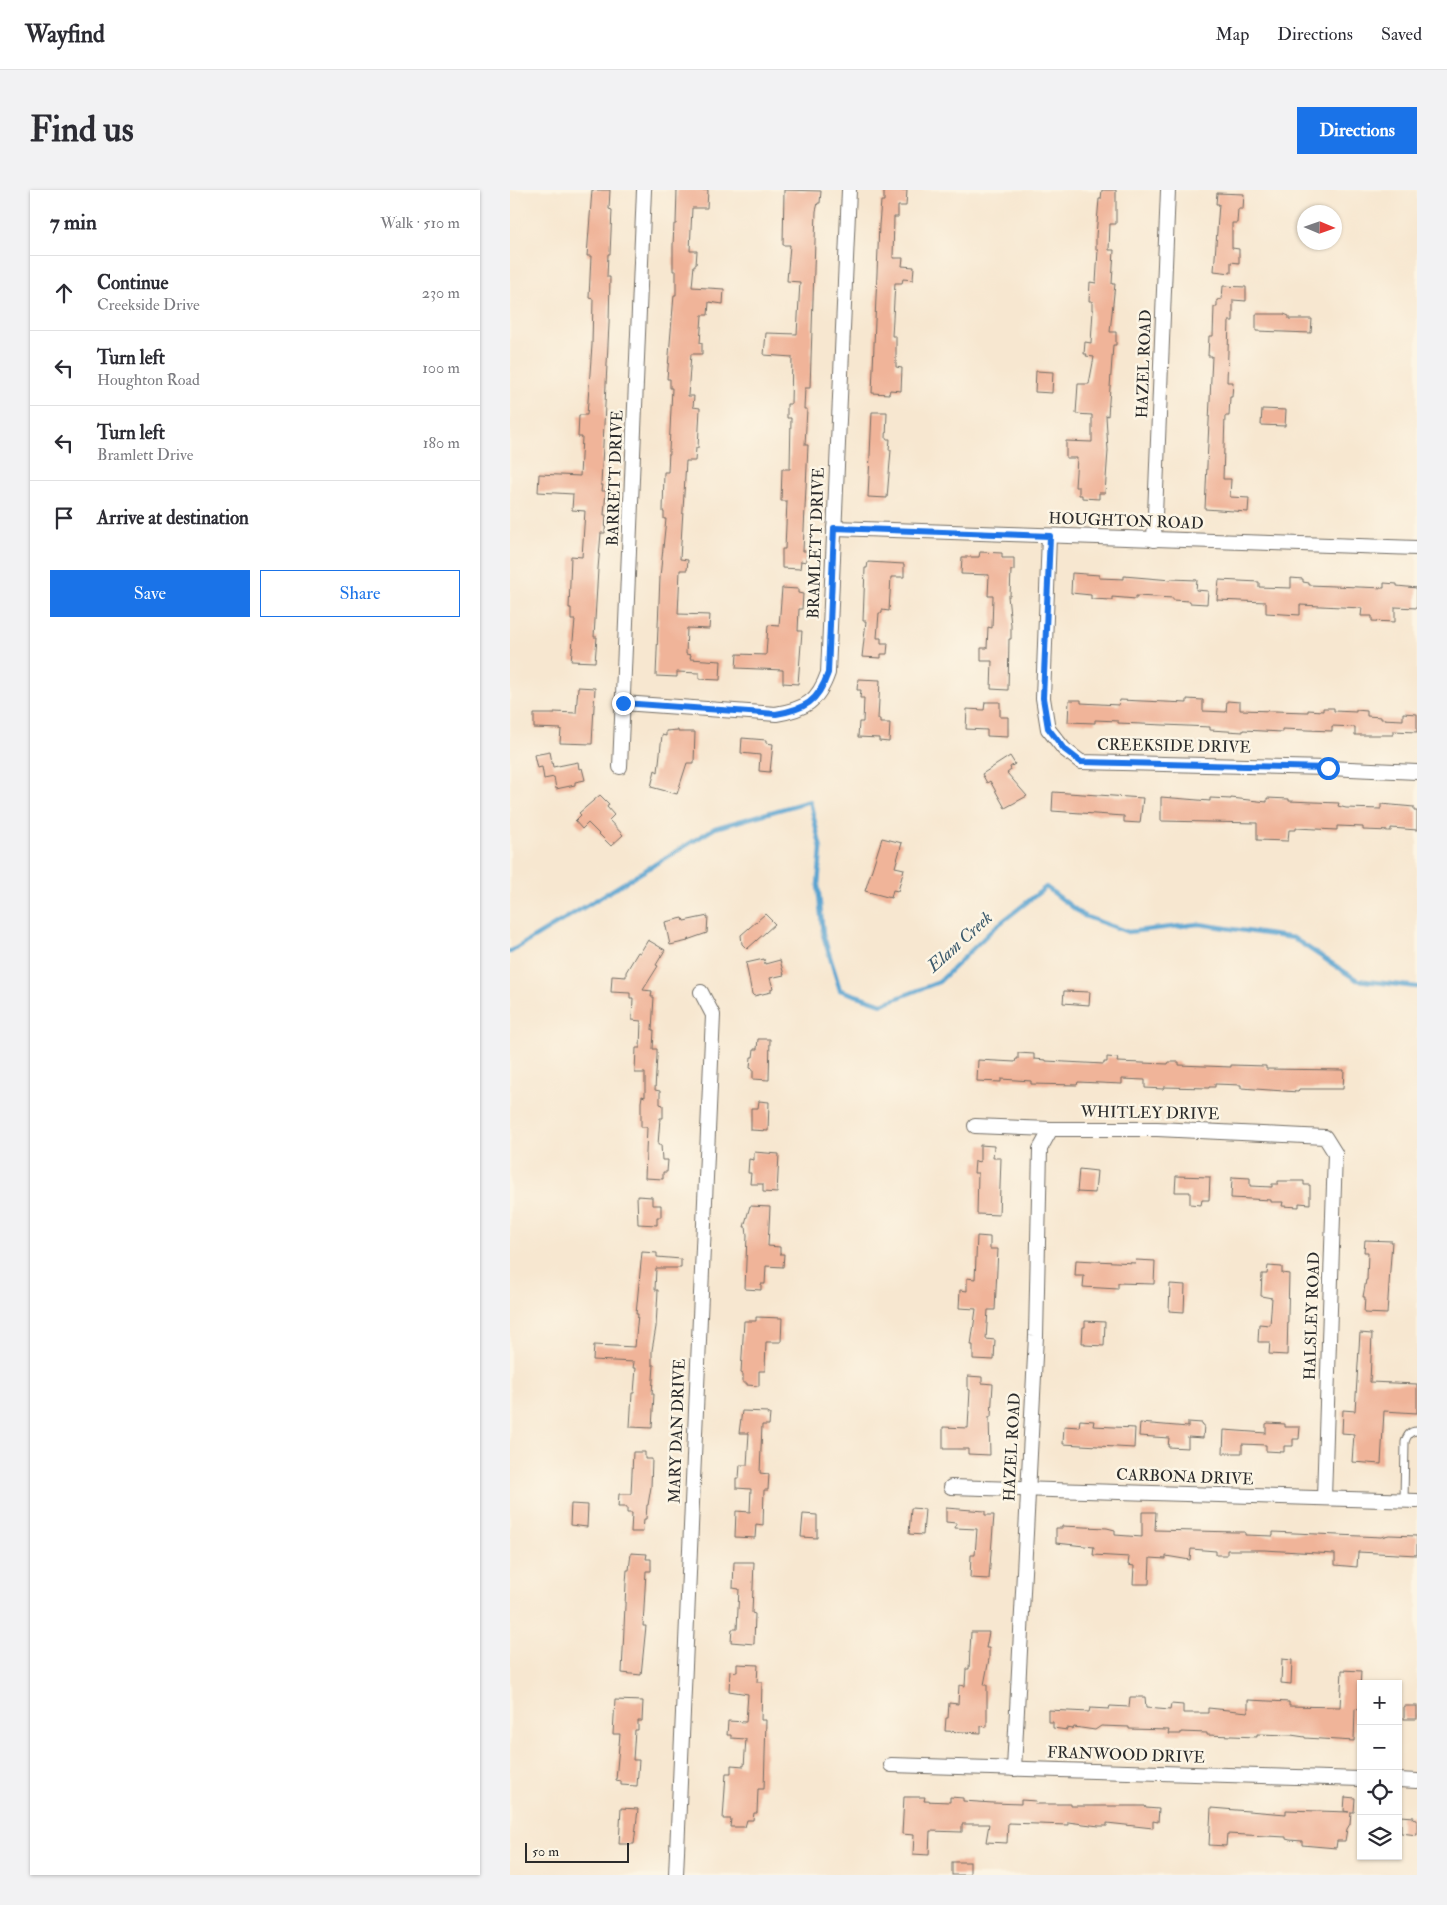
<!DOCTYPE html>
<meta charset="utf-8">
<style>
body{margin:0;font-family:"IM FELL Double Pica",serif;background:#f2f2f3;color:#2b2b33}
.controls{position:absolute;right:15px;bottom:15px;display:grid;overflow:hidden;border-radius:0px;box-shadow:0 1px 4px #0004}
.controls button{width:45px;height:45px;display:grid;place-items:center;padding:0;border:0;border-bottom:1px solid #e1e1e2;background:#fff;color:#2b2b33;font:25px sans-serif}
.compass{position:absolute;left:787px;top:15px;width:45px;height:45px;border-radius:50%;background:#fff;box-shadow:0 1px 4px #0004;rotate:92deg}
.scale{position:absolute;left:15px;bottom:12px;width:104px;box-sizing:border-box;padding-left:5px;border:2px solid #2b2b2b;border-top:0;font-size:14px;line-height:18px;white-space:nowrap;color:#2b2b2b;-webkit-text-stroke:4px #fcf5e5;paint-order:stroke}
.stop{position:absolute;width:15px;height:15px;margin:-11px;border:4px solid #1a73e8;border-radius:50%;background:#fff}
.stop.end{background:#1a73e8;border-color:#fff;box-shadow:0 1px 5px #0008}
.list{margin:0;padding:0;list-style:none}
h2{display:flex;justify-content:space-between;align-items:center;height:65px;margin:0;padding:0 20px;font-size:21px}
h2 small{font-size:16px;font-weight:400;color:#7c7c81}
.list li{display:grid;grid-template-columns:32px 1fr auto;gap:15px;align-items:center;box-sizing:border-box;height:75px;padding:0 20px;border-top:1px solid #e1e1e2}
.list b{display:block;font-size:19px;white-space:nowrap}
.list p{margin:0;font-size:16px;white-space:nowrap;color:#7c7c81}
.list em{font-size:16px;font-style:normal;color:#7c7c81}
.actions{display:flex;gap:10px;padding:15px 20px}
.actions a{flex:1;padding:11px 0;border:1px solid #1a73e8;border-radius:0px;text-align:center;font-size:18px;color:#1a73e8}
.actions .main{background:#1a73e8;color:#fff}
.icon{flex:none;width:28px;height:28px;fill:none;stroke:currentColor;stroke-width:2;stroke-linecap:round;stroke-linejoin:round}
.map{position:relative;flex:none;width:907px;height:1685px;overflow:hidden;border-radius:0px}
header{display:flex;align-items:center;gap:30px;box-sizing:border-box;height:70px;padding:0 25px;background:#fff;border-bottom:1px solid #e1e1e2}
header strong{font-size:24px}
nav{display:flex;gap:28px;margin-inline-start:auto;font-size:18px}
.intro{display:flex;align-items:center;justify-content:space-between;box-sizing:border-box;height:120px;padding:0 30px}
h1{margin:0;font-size:35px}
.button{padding:12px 22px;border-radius:0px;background:#1a73e8;color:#fff;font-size:18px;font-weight:700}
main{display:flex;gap:30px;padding:0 30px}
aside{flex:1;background:#fff;border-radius:0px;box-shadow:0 1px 4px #0004}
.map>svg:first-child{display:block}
</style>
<header>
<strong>Wayfind</strong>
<nav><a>Map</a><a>Directions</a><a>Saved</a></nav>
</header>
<div class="intro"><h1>Find us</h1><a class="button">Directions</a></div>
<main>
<aside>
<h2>7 min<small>Walk · 510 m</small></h2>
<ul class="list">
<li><svg class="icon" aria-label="ahead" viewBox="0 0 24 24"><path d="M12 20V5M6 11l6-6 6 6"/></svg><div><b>Continue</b><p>Creekside Drive</p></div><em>230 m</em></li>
<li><svg class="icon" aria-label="left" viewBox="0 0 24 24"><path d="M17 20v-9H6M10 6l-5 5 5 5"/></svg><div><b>Turn left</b><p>Houghton Road</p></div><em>100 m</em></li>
<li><svg class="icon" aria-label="left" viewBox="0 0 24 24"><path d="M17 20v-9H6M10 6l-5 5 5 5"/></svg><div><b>Turn left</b><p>Bramlett Drive</p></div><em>180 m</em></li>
<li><svg class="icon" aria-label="arrive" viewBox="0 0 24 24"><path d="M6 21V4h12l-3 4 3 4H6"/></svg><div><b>Arrive at destination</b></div></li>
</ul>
<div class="actions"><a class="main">Save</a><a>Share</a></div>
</aside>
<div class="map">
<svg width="907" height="1685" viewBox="0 0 907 1685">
<rect width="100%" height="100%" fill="#fcf5e5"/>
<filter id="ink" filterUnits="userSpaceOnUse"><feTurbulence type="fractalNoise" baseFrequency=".02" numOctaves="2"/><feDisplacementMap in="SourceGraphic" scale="10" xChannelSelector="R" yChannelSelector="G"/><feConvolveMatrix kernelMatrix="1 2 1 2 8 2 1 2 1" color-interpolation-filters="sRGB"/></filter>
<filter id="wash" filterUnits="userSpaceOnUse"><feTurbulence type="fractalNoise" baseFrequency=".0096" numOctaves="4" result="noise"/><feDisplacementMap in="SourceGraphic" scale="20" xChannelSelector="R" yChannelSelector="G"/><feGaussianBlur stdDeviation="1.12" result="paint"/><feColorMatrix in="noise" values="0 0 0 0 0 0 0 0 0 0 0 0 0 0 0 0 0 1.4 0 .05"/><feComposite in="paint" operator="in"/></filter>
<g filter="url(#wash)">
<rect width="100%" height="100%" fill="#f7e7d0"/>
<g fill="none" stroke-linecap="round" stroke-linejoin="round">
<polyline stroke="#59a3d0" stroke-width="4.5" points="0,762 205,638 300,611 311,659 308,695 313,744 330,800 372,814 429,792 483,739 536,697 574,726 618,742 689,734 783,748 847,790 907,797"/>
</g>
<g id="blocks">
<g fill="#f0b499">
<polygon points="82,0 100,0 99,19 102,20 100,64 98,64 97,87 100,87 99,134 91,295 93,295 92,301 96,301 94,325 96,325 95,343 91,343 88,379 84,447 87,447 85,472 61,471 65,430 61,430 61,418 59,418 61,366 72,367 75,321 62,320 63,304 28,302 29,284 70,286 72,247 68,247 69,225 77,225 82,155 83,109 79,108 81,66 77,66"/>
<polygon points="167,0 198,0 197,18 182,18 180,61 187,61 186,75 184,75 182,97 214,99 213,114 199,112 198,125 192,125 190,153 192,153 192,164 181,164 178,206 184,206 183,217 190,218 188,258 186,258 185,271 176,271 170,369 178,370 177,380 170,380 168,424 200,425 199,439 177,438 176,464 181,465 180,469 211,471 210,490 189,489 189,483 167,482 167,487 146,486 150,387 156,329 154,329 154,322 153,322 154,282 158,282 162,198 160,198 160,189 157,189 164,105 166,105 166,81 163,81 163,55 164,34 166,34"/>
<polygon points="274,0 311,1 310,13 308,13 306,21 300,198 295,198 294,219 297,219 295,255 298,255 293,361 297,361 296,372 291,371 290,379 272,378 272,359 275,359 277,311 271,311 272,279 280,279 281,228 277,228 277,214 281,214 282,167 254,165 256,143 287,144 290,92 277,91 280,55 273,55"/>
<polygon points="374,0 397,0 396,16 388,16 388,27 384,27 383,68 393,68 392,76 404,77 403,90 393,89 392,93 385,93 382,146 386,146 386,177 392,178 391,201 380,200 379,204 362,203 369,35 371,11 374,11"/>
<polygon points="592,0 606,0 606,34 600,34 599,60 604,60 602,94 605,94 600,142 606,142 606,155 603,155 598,226 596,225 598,261 595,303 589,303 589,309 572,308 572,305 569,305 569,297 565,297 567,268 556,268 556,251 582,252 582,225 566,224 568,194 579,194 584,167 576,166 577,164 574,164 575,152 581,153 583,120 582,120 582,111 579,111 580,92 586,93 588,60 586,60 586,46 589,9 591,9"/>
<polygon points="707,3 734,4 733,19 728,19 727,33 722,33 722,58 729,59 729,73 721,72 721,83 704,81 709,14 706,14"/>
<polygon points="713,96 736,97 736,111 723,110 723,131 719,131 717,192 723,192 722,207 720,207 719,226 715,226 713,289 721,289 720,307 739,308 738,322 695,319 702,166 698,166 699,146 703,146 704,117 707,117 707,110 712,109"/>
<polygon points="746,124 774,124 779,126 779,129 802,129 801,143 746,141"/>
<polygon points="526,181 543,182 542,203 525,202"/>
<polygon points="752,219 776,220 775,236 751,235"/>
<polygon points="362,222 377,222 376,249 380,249 379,260 381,260 377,308 358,307"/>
<polygon points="470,362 492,363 492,368 504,368 504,380 501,380 500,406 498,406 501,435 501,449 499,449 498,500 481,499 482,471 471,471 471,458 477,458 478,437 482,438 483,406 478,406 479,385 451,384 452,367 469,367"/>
<polygon points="358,372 394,374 394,387 381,387 379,421 372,420 372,423 369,423 367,448 371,448 371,453 378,453 377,464 371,464 371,468 352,467 356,431 353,431 355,378 357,378"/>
<polygon points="562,383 589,385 589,388 614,389 614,386 661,390 661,389 687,390 686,400 698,401 697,414 680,413 680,411 663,410 663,408 626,406 626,409 602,407 602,410 581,409 581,405 561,403"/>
<polygon points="781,388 793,389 793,392 799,393 799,395 874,398 874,393 887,394 887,396 907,398 907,418 885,417 885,432 862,431 862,426 851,426 852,418 790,415 790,425 756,423 756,412 707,410 709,390 749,392 749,397 781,398"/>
<polygon points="272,398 288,399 288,403 293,404 292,419 289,419 288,441 292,441 288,494 273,493 273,480 226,478 227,464 256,465 258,435 269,436"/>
<polygon points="348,489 370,490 368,529 370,529 370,533 380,533 379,552 369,551 369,548 348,547 349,532 353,532 354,508 350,508 351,500 347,500"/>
<polygon points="68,497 85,498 82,554 50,553 51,539 24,538 24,524 44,524 44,522 66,523"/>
<polygon points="677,509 693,510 693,521 716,522 717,511 730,512 730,520 798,522 798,520 813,521 813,518 824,518 824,521 846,522 846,520 857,521 857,526 871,527 871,529 893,530 893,523 907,524 907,542 883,541 883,545 845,545 845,537 822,536 822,541 772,539 772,542 733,540 733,542 700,540 700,537 608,533 608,531 585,530 585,533 558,532 559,510 571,510 571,513 609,515 610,510 677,513"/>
<polygon points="475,512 490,512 490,527 498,527 498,547 477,546 477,540 456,539 457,519 474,520"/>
<polygon points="168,540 168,542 185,542 184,573 177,573 167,604 141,597 145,580 148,582 152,545 156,546 156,541"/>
<polygon points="232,548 256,550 256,553 263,554 260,582 249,581 250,565 231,563"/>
<polygon points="40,562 43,577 68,572 69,579 72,578 75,590 65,592 65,595 46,599 44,587 34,589 32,577 27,578 24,565"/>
<polygon points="500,566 505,574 500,577 501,580 497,583 517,606 495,618 480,591 477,593 472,584"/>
<polygon points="543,602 633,608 630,633 614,632 614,626 542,621"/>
<polygon points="90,605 99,614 97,617 104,625 99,630 113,645 101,656 78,633 72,639 65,631 71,625 69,623"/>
<polygon points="651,607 700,611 700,608 721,609 721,608 757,612 757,608 779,609 779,611 829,613 828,616 836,618 871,619 871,614 904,617 904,621 907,621 907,640 881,638 881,641 853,640 853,637 827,636 827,640 786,638 786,640 779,640 778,651 747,650 747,633 651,631"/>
<polygon points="372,648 392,653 385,677 394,679 388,701 383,700 381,708 355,701"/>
<polygon points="255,724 265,734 237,759 232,754 231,745"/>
<polygon points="198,726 197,743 177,750 178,751 160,755 155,732 173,728 174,731"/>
<polygon points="138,750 155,760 146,775 148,776 133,800 142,801 141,807 144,807 142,840 144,840 143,859 147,859 147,866 145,900 150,901 150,914 153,915 153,928 150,928 148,955 151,955 152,970 158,970 157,982 153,982 153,989 135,988 137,937 131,937 131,912 132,906 135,907 135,883 125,883 126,858 130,858 131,831 122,830 123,808 120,808 120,803 101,802 102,786 116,787 116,782 128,762 130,763"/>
<polygon points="254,769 255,774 270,770 274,785 260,788 263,798 261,799 261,802 244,806 242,804 236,773"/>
<polygon points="554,801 580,802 579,815 553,813"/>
<polygon points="248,849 260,849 259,890 243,889 243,879 240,878 241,867 243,867 244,859 247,859"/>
<polygon points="508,863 524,864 524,869 536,870 536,871 594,874 594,872 597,872 597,867 608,868 607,872 658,874 659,872 669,872 669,875 721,877 721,875 756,876 756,879 834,880 833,899 789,899 788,902 731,898 731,895 705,894 705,897 699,897 699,898 654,897 653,899 635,898 635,890 612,889 612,894 568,892 567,895 521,894 521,891 491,889 491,892 467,891 468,870 505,872 506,869 508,869"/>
<polygon points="249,911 259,912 258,941 241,940 241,918 248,918"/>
<polygon points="470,955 484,956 483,968 491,968 489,1025 467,1024 468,983 464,983 465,971 470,972"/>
<polygon points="244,962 269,964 267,1003 253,1002 253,994 240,994 241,983 238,983 239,969 244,970"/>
<polygon points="569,979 587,981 585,1003 567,1002"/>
<polygon points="666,986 700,987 699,1010 692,1010 691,1015 680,1014 680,1002 665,1002"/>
<polygon points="722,987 740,988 740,996 762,997 762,994 768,994 768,991 794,991 794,995 800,995 800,1014 789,1013 789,1017 772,1016 773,1012 761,1012 761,1010 721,1008"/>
<polygon points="127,1006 142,1007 142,1015 151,1015 151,1027 147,1027 147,1035 128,1034"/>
<polygon points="240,1016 260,1017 258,1056 270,1057 270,1064 274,1064 273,1077 256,1076 255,1094 251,1094 251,1100 235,1099 237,1045 236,1037 234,1037"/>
<polygon points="467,1046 480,1047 480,1059 488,1059 485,1120 478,1120 476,1149 485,1150 484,1170 463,1169 463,1155 461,1155 466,1119 449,1118 450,1100 457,1101 457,1088 465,1089"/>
<polygon points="855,1050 882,1051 877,1124 854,1123 855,1107 853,1107 856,1090 857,1090 858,1062 854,1062"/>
<polygon points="132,1062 147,1063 147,1067 171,1069 171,1078 146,1078 145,1100 148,1100 146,1137 142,1160 142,1175 144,1175 142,1204 144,1204 142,1238 120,1237 122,1203 124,1203 126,1178 123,1178 124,1172 83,1170 84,1155 125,1157 128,1124 126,1124"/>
<polygon points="566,1070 625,1073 626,1070 645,1071 644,1094 608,1093 608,1099 573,1097 574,1086 565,1086"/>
<polygon points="758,1076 772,1077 772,1083 779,1084 777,1165 759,1164 760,1152 748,1152 749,1134 760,1135 762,1108 751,1106 752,1084 757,1084"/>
<polygon points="660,1094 675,1095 674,1122 659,1121"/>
<polygon points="246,1127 272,1128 271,1152 256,1152 255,1181 249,1181 249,1196 237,1195 237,1193 233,1193 233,1184 231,1183 234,1131 246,1131"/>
<polygon points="575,1131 595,1132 594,1156 575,1155 575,1153 572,1153 573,1137 575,1137"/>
<polygon points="850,1143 862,1144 860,1192 907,1194 907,1223 874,1221 871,1274 842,1272 844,1244 832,1243 833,1220 845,1221"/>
<polygon points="458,1186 472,1187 472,1193 483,1194 481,1227 479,1227 480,1265 458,1264 458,1259 433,1259 433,1237 458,1238 460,1200 458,1199"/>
<polygon points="232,1221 258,1222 257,1224 260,1224 259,1235 252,1235 250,1283 259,1284 258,1300 254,1300 253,1335 246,1334 245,1348 225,1347 226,1321 240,1322 241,1299 226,1298 226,1288 229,1288 230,1275 237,1275 239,1243 229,1243"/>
<polygon points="570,1230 584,1231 583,1236 625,1238 624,1258 553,1254 554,1236 569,1237"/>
<polygon points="678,1232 692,1233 692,1235 694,1235 693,1248 678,1247 678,1258 658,1257 659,1248 629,1246 630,1233 678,1237"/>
<polygon points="758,1233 775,1234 775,1237 790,1237 789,1249 783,1249 783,1256 774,1256 774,1262 756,1261 756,1255 732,1254 732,1263 713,1263 714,1240 756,1243 756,1234"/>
<polygon points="123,1262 135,1262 135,1269 142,1269 141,1297 138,1315 137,1315 136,1329 134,1329 133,1342 121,1342 122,1323 117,1323 117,1317 108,1317 109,1304 121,1304"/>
<polygon points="61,1314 78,1315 77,1337 60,1335"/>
<polygon points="401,1318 415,1319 413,1345 399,1344"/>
<polygon points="436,1318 475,1321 475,1325 484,1325 479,1389 460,1388 461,1365 465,1365 467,1339 445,1338 446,1333 436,1332"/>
<polygon points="632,1322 646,1322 645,1340 726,1342 735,1342 735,1345 763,1346 763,1342 871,1347 879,1345 907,1346 907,1365 848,1362 847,1377 825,1375 825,1364 754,1360 717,1360 717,1365 706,1365 706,1361 681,1359 680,1370 656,1366 656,1369 640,1368 639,1394 623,1394 624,1376 618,1375 619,1367 583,1365 584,1357 546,1353 546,1338 552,1338 552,1336 597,1338 605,1340 605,1345 632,1347"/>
<polygon points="293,1324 307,1325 307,1348 291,1347"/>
<polygon points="121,1363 137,1364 136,1369 141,1369 141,1381 136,1381 133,1436 136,1436 131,1485 112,1483 116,1393 117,1380 119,1380"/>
<polygon points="224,1372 244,1372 242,1423 245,1424 244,1454 221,1452 222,1439 227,1439 229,1399 223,1398"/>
<polygon points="461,1442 479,1442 476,1458 479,1458 479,1469 474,1495 477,1495 477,1537 471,1536 471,1543 435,1541 436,1528 438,1528 439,1513 448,1514 449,1495 455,1496 456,1479 459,1479"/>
<polygon points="772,1469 782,1470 781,1494 771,1493"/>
<polygon points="227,1474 248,1475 247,1492 252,1492 251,1530 256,1530 254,1599 248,1599 247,1623 244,1623 243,1630 237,1630 235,1637 220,1637 221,1629 213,1629 216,1583 221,1583 221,1575 234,1576 236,1549 221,1548 221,1545 217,1545 218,1531 236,1532 238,1504 219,1501 220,1481 227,1482"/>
<polygon points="832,1480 851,1481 849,1520 845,1519 844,1551 795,1548 795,1547 781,1545 747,1544 747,1547 697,1545 697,1543 671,1542 671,1544 658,1544 659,1540 619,1539 619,1537 591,1536 585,1540 564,1537 563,1539 557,1538 557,1540 543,1538 543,1532 538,1532 538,1520 579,1522 580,1518 599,1519 600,1516 619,1517 620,1507 635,1507 636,1518 660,1520 661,1514 673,1515 673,1523 698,1523 698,1518 738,1522 738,1510 779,1512 779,1516 830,1517"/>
<polygon points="105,1510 133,1511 132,1531 128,1531 128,1540 125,1540 123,1570 129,1570 127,1596 111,1595 111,1591 106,1590 110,1544 103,1544"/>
<rect x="894" y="1516" width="13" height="13"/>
<polygon points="394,1607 415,1607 414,1611 440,1612 440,1607 453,1608 453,1611 483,1613 511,1614 511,1610 526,1611 525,1614 561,1614 561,1616 635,1616 636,1618 649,1619 648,1632 643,1631 643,1638 597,1633 597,1636 589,1636 558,1632 558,1635 498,1633 497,1653 476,1652 479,1634 452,1634 452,1642 420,1641 419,1665 403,1664 404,1645 392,1644"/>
<polygon points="835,1607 845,1608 844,1622 841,1622 840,1634 837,1639 835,1651 827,1651 826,1658 792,1655 792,1651 780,1650 776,1649 776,1647 717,1644 716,1656 699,1655 701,1618 776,1624 776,1620 839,1622 834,1621"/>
<polygon points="111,1618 128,1619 124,1654 109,1654"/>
<polygon points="891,1626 904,1627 903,1629 907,1630 907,1645 891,1643"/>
<rect x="442" y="1672" width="18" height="13"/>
</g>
</g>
</g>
<g filter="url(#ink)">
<use href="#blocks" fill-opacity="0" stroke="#726d65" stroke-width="1"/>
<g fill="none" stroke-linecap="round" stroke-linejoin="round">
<defs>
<path id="service" d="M894 1311 895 1252C897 1246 899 1241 907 1241"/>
<g id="minor">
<polyline points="324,338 907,358"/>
<polyline points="539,346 533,508 538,539 554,559 571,572 818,578 907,582"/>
<polyline points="644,350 658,0"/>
<path d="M113 513 266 524C295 519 308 512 318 483L339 0"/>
<polyline points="110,577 134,0"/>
<polyline points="465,936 541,939 647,939 815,947 825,963 814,1308"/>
<polyline points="441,1297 907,1311"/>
<polyline points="381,1575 851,1589"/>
<polyline points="504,1579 526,1146 530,959 541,939"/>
<polyline points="888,1590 907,1591"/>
<polyline points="166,1685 203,825 191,802"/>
</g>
</defs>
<use href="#service" stroke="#726d65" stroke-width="9"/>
<use href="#minor" stroke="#726d65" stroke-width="16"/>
<use href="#service" stroke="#fff" stroke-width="7"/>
<use href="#minor" stroke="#fff" stroke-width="14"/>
</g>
</g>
<g fill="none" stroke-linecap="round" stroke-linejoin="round" filter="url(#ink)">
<path stroke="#1a73e8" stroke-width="6" d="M113 513 266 524C295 519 308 512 318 483L324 338 540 346 533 508 538 538 554 559 571 572 818 578"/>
</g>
<g text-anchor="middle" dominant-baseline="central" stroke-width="5" stroke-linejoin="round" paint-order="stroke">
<g font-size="16" fill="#2b2b2b" stroke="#fcf5e5">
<text transform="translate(634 174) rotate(-88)">HAZEL ROAD</text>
<text transform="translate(105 288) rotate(-88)">BARRETT DRIVE</text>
<text transform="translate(616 331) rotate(2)">HOUGHTON ROAD</text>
<text transform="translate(306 353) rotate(-88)">BRAMLETT DRIVE</text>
<text transform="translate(664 556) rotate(1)">CREEKSIDE DRIVE</text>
<text transform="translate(640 923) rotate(1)">WHITLEY DRIVE</text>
<text transform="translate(802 1126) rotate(-88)">HALSLEY ROAD</text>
<text transform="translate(167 1241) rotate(-88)">MARY DAN DRIVE</text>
<text transform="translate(502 1257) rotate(-87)">HAZEL ROAD</text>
<text transform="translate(675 1287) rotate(2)">CARBONA DRIVE</text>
<text transform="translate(616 1565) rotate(2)">FRANWOOD DRIVE</text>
</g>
<g font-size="18" font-style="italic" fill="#3d5b6d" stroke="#fcf5e5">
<text transform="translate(450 752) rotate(-42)">Elam Creek</text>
</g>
</g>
</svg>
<div class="controls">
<button>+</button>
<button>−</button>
<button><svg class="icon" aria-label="locate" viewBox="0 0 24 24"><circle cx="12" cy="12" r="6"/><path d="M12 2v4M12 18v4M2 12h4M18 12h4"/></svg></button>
<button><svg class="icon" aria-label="layers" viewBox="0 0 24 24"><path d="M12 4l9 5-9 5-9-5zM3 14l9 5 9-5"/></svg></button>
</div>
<svg class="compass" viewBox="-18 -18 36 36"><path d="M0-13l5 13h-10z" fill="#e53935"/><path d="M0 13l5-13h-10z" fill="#7c7c81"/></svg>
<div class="scale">50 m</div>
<div class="stop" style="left:818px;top:578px"></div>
<div class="stop end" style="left:113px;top:513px"></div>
</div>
</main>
